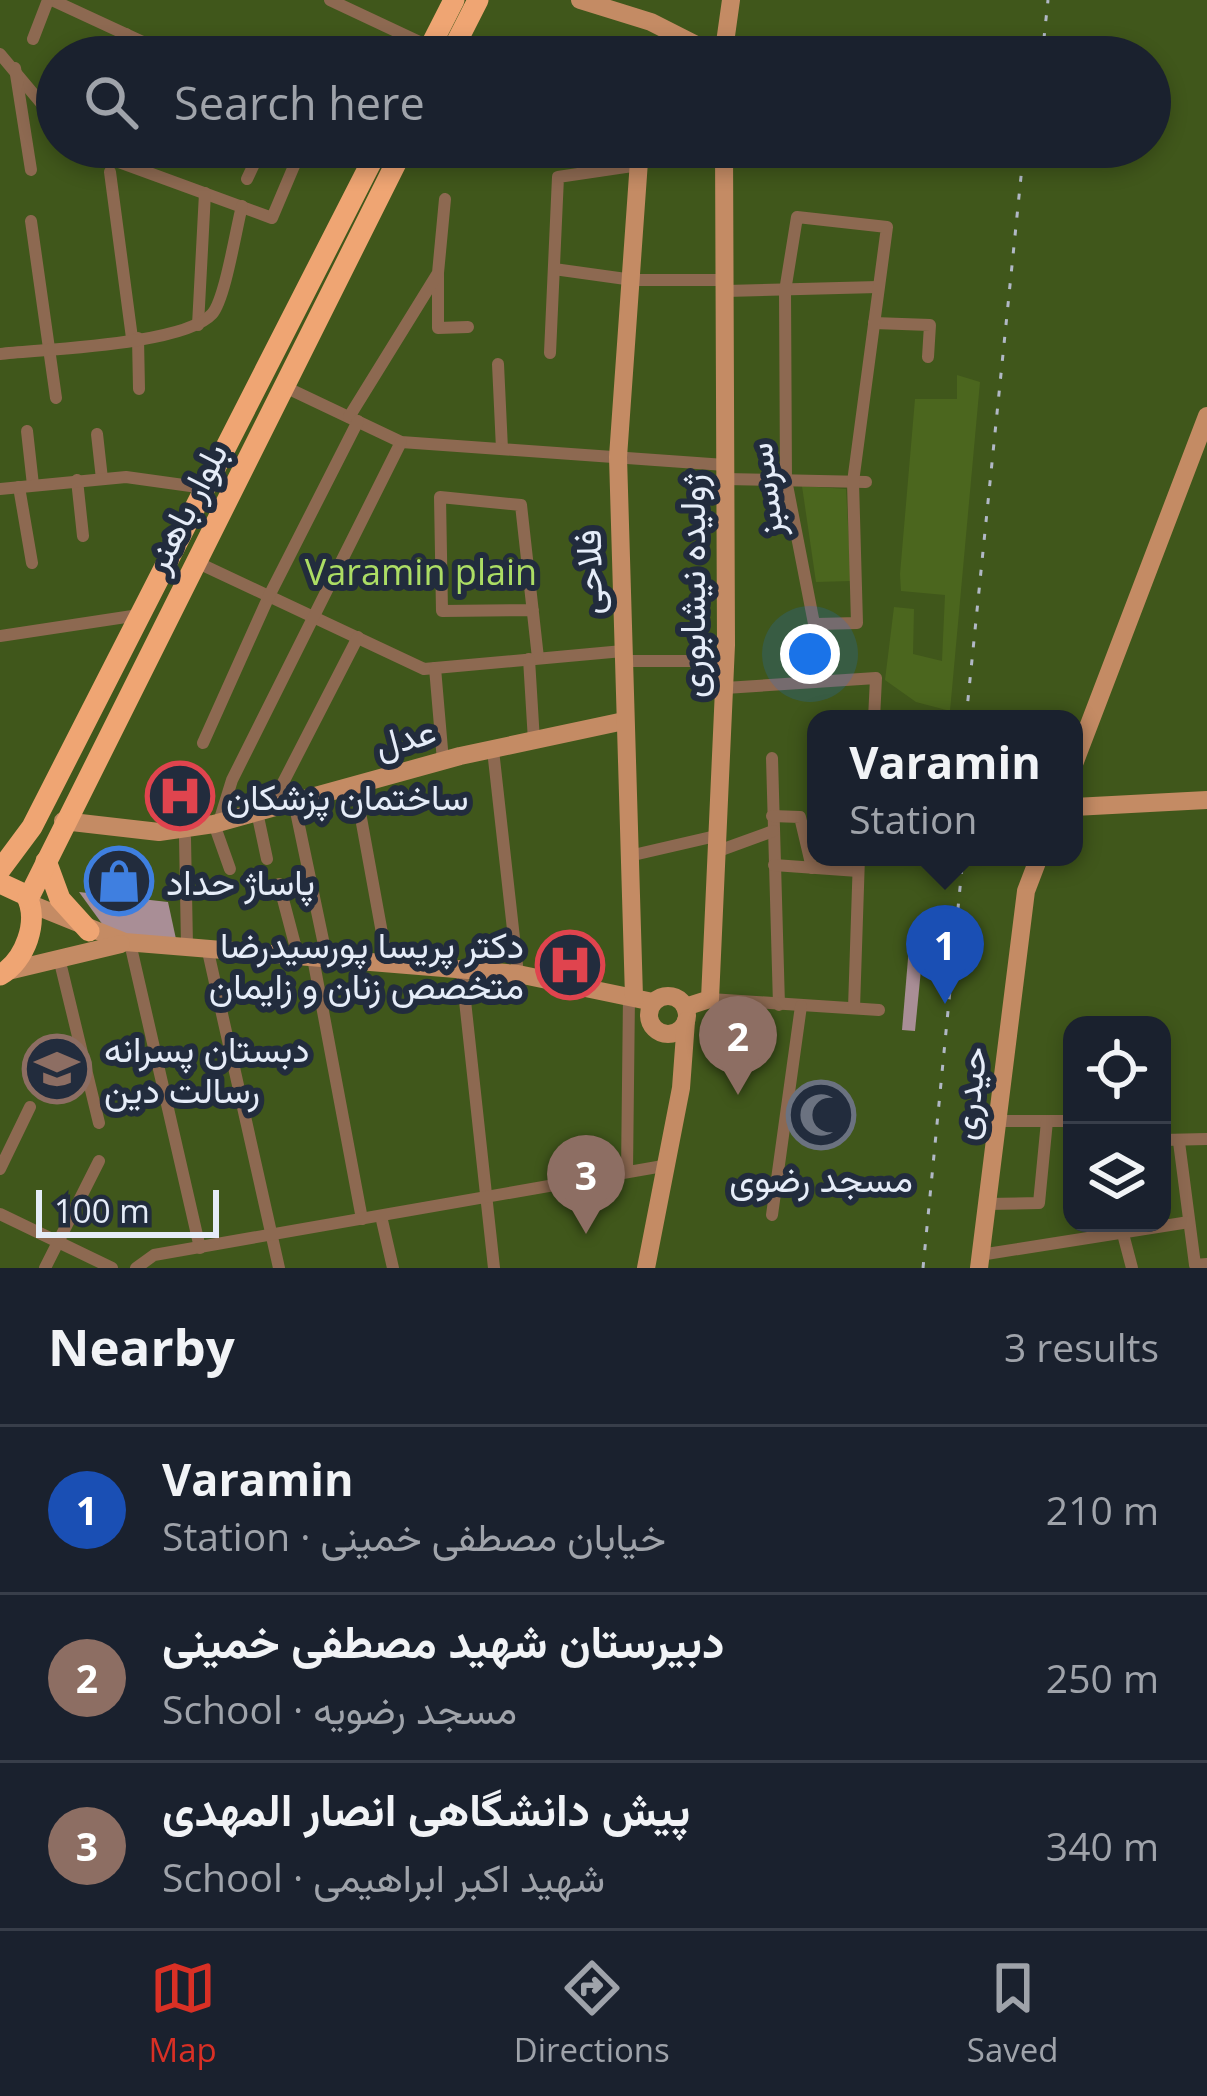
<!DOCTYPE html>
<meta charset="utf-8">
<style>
body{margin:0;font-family:"Open Sans",Vazirmatn,sans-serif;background:#272e3a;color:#f1f3f6}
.controls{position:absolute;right:36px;bottom:36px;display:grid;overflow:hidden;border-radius:24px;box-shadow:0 6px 18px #0003}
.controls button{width:108px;height:108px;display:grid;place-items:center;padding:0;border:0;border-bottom:3px solid #383e4a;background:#1a212e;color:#f1f3f6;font:60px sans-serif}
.scale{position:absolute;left:36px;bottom:30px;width:183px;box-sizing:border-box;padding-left:12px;border:6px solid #e5ecf8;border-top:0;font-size:33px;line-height:42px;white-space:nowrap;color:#e5ecf8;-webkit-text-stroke:9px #222c3d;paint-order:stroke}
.you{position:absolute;left:810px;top:654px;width:42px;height:42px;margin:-30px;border:9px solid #fff;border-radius:50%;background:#1a73e8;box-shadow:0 0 0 18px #1a73e833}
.badge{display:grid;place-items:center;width:78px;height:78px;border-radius:50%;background:#d93025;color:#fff;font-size:39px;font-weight:700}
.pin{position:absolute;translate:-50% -99px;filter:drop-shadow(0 3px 6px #0008)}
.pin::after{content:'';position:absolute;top:63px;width:42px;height:36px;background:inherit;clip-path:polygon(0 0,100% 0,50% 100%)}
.popup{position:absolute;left:807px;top:710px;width:276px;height:156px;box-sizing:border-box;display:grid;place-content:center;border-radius:24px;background:#1a212e;filter:drop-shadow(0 3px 9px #0005);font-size:39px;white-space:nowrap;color:#9fa3aa}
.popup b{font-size:45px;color:#f1f3f6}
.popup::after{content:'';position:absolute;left:50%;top:100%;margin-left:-24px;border:24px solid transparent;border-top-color:#1a212e}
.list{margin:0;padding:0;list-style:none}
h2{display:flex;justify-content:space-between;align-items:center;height:156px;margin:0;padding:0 48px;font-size:51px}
h2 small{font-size:39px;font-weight:400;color:#9fa3aa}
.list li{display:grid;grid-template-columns:78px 1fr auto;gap:36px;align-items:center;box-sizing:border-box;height:168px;padding:0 48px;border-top:3px solid #383e4a}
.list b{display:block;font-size:45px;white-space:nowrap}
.list p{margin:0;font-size:39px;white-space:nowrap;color:#9fa3aa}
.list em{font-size:39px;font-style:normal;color:#9fa3aa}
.icon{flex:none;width:66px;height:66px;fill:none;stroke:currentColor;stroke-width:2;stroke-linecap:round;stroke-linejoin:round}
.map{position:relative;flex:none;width:1207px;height:1268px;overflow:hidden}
.search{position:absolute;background:#1a212e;box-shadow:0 6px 18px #0003;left:36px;right:36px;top:36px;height:132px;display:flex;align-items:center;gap:30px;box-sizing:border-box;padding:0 42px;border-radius:66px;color:#9fa3aa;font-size:45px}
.sheet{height:660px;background:#1a212e}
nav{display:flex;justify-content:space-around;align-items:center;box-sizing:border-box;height:168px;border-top:3px solid #383e4a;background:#1a212e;font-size:33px;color:#9fa3aa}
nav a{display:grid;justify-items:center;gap:6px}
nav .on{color:#d93025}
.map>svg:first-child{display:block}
</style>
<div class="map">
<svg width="1207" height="1268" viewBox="0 0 1207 1268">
<rect width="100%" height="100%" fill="#222c3d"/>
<path fill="#40571b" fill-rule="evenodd" d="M0 0H1207V1268H0ZM57 57H1150V147H57ZM816 719H1074V857H816ZM1072 1025H1162V1223H1072Z"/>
<g fill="#4b661e">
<polygon points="957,375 980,382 950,711 916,702 885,680 894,607 914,609 913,654 942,661 945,595 901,591 900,574 915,399 957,399"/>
<polygon points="802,486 846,489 851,581 816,582"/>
</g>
<g fill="#a98e96">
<polygon points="79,892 168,902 176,939 108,932"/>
<polygon points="909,947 923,949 915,1031 902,1030"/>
<polygon points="801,1090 844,1094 841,1140 797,1136"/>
</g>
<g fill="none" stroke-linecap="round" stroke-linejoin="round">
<g stroke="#8d6951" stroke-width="12">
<polyline points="52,0 175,57"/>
<polyline points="330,0 430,47"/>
<polyline points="33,39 48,0"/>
<polyline points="0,54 57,122"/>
<polyline points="116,57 126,34"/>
<polyline points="15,68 31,170"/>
<polyline points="78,147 272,218 302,147"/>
<polyline points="110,172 132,338"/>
<polyline points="247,179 262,147"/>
<polyline points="31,221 56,398"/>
<polyline points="554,269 633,280 726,280"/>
<polyline points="438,274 438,328 468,327"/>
<polyline points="726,291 878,287"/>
<polyline points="874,323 930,325 928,357"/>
<polyline points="198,325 205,193"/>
<polyline points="138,338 139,389"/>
<polyline points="550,353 558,177 639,165"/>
<path d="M0 354C44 349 184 345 212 314 225 300 236 229 242 206"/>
<polyline points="498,364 502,449"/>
<polyline points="283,386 401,442 725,465"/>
<polyline points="349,417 438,273 445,199"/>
<polyline points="27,431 33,485"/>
<polyline points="97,434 102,479"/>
<polyline points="725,479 866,482"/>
<polyline points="77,480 83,536"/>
<polyline points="19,487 32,563"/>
<polyline points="0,489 126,477 205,488"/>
<polyline points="194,561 424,669 623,651"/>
<polyline points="533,610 442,611 440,497 521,505 538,658"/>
<polyline points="817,624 857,623 853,482 887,227 797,217 785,291 786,480 825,680"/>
<polyline points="0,636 139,615"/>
<polyline points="529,659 534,741"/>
<polyline points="623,661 726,661"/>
<polyline points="435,668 443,761"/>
<polyline points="725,688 876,678 874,719"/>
<polyline points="203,743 269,596 358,421"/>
<polyline points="493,750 518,974"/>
<polyline points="772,758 779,1005"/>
<polyline points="355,785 388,966"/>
<polyline points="294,802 327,959"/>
<polyline points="270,808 358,637"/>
<polyline points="257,812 267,859"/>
<polyline points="772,816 800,817 812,868"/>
<polyline points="219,822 232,780 401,442"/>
<polyline points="214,824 230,869"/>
<polyline points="185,838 187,946"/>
<polyline points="721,850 773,831"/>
<polyline points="629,856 720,835"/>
<polyline points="774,865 858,871"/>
<polyline points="279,884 298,956"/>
<polyline points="130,943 200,1248"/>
<polyline points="207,947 279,1268"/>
<polyline points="59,958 99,1123"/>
<polyline points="313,958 362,1219"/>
<polyline points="462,973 494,1268"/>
<polyline points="710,999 879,1010"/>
<polyline points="854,1008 859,857"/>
<polyline points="1000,1121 1072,1121"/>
<polyline points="1162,1140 1207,1139"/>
<polyline points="1179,1142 1195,1265 1207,1264"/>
<polyline points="0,1169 30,1107"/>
<polyline points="627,1172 629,996"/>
<polyline points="986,1204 1039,1203 1047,1121"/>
<polyline points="0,1214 112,1268"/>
<polyline points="772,1215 801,1006"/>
<polyline points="381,1216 393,1268"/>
<polyline points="1122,1230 1132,1268"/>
<polyline points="980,1255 1189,1222"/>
<polyline points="45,1268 99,1161"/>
<polyline points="136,1268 154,1255 663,1166"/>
</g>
<g stroke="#c48b64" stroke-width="18">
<polyline points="580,0 651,22 720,57"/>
<polyline points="723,57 731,0"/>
<polyline points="1074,764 1207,416"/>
<polyline points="1074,807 1207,800"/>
<polyline points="63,821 159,832 214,824 460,756 624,721"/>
<polyline points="31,904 125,942 518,974 653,1002"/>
<polyline points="8,971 121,944"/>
<circle cx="668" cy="1015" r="19"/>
<polyline points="634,997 618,457 640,147"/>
<polyline points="685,1007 710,999 726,645 724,147"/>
<polyline points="646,1268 681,1088 686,1021"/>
<polyline points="979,1268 1026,891 1039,857"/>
</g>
<g stroke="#efa573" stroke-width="21">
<polyline points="425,57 454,0"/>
<polyline points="449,57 478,0"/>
<polyline points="46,861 60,899 89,931"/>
<polyline points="0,870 32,827 379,147"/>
<path d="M0 883 26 895C40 921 25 961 0 975"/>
<polyline points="28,899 404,147"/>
</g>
<g stroke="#b1b8c6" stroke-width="3" stroke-dasharray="6 12" stroke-linecap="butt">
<polyline points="1042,57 1048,0"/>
<polyline points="966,719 1024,147"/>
<polyline points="923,1268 963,857"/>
</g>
</g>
<defs>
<symbol id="hospital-ring" viewBox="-11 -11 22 22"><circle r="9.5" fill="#222c3d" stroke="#e0444e" stroke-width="1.5"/><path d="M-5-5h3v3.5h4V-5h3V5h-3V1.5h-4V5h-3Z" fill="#e0444e"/></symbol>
<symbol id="shop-ring" viewBox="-11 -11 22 22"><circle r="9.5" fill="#222c3d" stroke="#3f7fe0" stroke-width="1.5"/><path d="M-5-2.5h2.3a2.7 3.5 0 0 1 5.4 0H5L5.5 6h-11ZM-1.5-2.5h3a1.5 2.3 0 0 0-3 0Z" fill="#3f7fe0"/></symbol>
<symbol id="school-ring" viewBox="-11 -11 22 22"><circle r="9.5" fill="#222c3d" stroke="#8d6e63" stroke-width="1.5"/><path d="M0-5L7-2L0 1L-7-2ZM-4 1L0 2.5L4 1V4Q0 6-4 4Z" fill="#8d6e63"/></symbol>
<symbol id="mosque-ring" viewBox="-11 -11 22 22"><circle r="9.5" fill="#222c3d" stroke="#6b7280" stroke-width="1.5"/><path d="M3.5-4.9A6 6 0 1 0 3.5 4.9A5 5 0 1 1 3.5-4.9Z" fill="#6b7280"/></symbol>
</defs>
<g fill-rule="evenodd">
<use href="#hospital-ring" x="142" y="758" width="76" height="76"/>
<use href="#shop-ring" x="81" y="843" width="76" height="76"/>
<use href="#hospital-ring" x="532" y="927" width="76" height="76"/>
<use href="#school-ring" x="19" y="1031" width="76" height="76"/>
<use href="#mosque-ring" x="783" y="1077" width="76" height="76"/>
</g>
<g text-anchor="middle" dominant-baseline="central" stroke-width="12" stroke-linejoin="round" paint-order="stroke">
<g font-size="36" fill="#e5ecf8" stroke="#222c3d">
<text transform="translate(764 490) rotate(-97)">سرسبز</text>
<text transform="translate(185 507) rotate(-63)">بلوار باهنر</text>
<text transform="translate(588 572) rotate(-91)">فلاحی</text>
<text transform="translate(691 586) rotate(-90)">ژولیده نیشابوری</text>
<text transform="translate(405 737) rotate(-15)">عدل</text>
<text transform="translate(968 1093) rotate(-83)">حیدری</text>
</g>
<g font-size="36" fill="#acdd64" stroke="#222c3d">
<text x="421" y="571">Varamin plain</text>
</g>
<g font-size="36" fill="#e5ecf8" stroke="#222c3d" text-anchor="start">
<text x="226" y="796">ساختمان پزشکان</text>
<text x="166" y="881">پاساژ حداد</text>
<text x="524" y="944" text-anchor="end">دکتر پریسا پورسیدرضا<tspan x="524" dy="41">متخصص زنان و زایمان</tspan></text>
<text x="104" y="1048">دبستان پسرانه<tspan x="104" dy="41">رسالت دین</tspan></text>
<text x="821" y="1178" text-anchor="middle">مسجد رضوی</text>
</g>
</g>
</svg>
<div class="controls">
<button><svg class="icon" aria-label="locate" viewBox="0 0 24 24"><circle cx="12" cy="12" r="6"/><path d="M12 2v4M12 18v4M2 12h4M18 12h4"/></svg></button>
<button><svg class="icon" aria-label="layers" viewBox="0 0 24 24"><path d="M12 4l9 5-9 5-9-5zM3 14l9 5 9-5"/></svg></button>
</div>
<div class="scale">100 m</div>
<div class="you"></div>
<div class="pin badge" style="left:945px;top:1004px;background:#1a4fb4">1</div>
<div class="popup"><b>Varamin</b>Station</div>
<div class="pin badge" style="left:738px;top:1095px;background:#8d6e63">2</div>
<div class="pin badge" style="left:586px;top:1234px;background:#8d6e63">3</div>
<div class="search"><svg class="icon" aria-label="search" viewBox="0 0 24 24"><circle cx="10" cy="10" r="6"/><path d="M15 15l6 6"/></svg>Search here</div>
</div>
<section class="sheet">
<h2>Nearby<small>3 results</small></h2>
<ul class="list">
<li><span class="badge" style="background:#1a4fb4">1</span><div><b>Varamin</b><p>Station · خیابان مصطفی خمینی</p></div><em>210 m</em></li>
<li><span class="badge" style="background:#8d6e63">2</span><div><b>دبیرستان شهید مصطفی خمینی</b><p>School · مسجد رضویه</p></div><em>250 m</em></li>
<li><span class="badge" style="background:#8d6e63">3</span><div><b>پیش دانشگاهی انصار المهدی</b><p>School · شهید اکبر ابراهیمی</p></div><em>340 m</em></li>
</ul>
</section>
<nav>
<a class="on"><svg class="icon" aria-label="map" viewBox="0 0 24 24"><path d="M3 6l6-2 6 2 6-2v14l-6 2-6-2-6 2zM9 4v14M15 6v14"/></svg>Map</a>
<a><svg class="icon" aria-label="directions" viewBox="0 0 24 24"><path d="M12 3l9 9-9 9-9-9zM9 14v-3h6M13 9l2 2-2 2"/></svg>Directions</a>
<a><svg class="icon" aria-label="saved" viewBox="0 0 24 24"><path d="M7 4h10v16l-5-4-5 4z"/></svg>Saved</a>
</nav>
